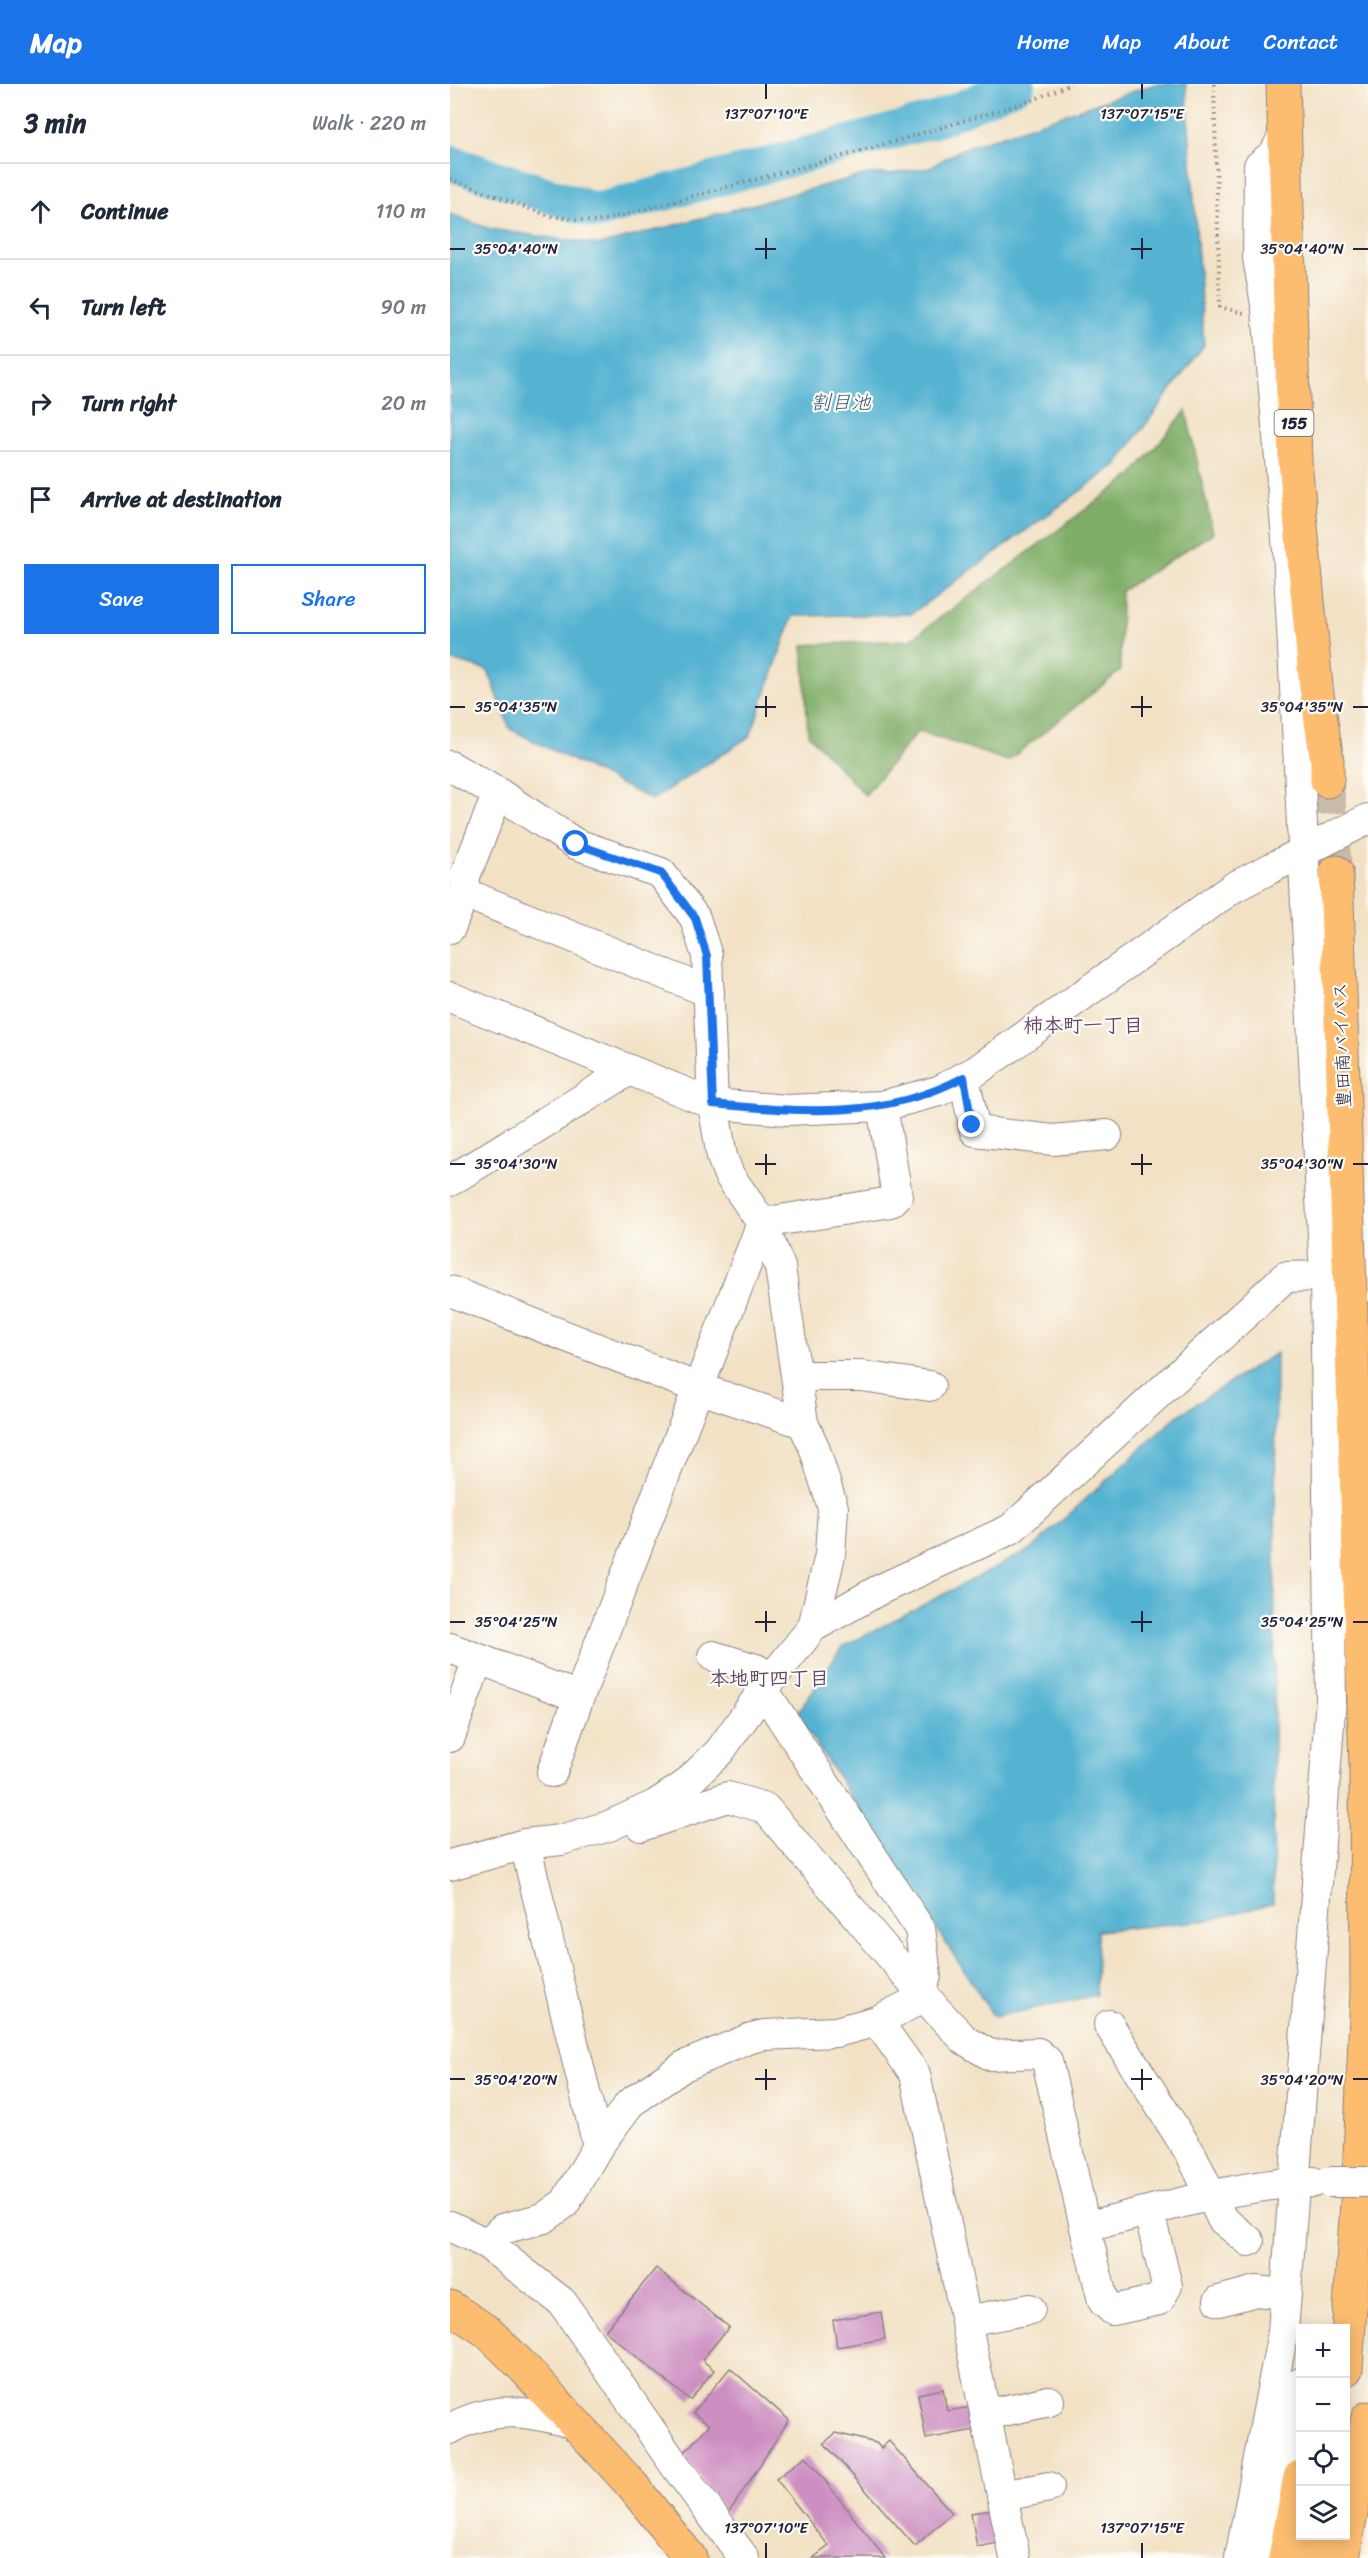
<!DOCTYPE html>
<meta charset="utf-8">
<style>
body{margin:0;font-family:Sriracha,"Klee One",sans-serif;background:#f6f6f7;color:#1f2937}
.controls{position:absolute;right:18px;bottom:18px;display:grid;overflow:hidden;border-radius:0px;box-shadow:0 3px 15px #0003}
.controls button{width:54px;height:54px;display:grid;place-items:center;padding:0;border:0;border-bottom:2px solid #e0e1e3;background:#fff;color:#1f2937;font:30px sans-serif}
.stop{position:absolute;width:18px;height:18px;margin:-14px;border:4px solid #1a73e8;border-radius:50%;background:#fff}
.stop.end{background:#1a73e8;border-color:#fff;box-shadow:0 2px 6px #0008}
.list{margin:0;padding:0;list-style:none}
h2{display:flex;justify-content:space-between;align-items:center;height:78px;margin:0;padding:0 24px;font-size:26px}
h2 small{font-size:20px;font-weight:400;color:#747a83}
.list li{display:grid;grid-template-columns:39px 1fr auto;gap:18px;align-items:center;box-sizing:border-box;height:96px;padding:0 24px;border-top:2px solid #e0e1e3}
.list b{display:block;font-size:22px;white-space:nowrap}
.list em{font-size:20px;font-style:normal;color:#747a83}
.actions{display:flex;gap:12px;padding:18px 24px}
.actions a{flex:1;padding:14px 0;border:2px solid #1a73e8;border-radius:0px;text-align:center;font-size:21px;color:#1a73e8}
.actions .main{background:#1a73e8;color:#fff}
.icon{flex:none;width:33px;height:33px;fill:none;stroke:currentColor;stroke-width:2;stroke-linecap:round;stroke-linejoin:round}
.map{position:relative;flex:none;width:918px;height:2474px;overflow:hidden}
header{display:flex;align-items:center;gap:36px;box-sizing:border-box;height:84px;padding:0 30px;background:#1a73e8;color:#fff}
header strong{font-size:28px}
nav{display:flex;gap:33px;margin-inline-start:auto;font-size:21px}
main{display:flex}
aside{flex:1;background:#fff}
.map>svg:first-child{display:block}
</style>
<header>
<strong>Map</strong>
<nav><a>Home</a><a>Map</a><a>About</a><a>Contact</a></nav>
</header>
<main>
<aside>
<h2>3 min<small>Walk · 220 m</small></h2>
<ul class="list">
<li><svg class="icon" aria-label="ahead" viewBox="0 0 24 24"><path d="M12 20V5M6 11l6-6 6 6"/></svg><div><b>Continue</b></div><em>110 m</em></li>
<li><svg class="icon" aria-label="left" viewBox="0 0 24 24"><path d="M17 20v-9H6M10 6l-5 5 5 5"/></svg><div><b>Turn left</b></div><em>90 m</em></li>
<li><svg class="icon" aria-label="right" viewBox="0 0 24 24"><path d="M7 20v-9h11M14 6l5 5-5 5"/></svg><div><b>Turn right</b></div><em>20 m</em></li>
<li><svg class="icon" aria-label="arrive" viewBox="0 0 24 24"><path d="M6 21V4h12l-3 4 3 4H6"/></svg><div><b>Arrive at destination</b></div></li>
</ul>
<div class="actions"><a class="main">Save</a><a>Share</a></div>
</aside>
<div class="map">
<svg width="918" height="2474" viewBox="0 0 918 2474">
<rect width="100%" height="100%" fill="#fdfcf7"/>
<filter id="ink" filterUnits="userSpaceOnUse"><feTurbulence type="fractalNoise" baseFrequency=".0167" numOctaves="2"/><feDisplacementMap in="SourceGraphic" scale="12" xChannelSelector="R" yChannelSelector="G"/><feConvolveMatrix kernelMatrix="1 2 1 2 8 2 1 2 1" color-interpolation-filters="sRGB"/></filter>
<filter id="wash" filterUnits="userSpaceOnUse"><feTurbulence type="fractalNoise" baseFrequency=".008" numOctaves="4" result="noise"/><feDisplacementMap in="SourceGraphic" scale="24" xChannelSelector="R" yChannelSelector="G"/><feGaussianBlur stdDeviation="1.35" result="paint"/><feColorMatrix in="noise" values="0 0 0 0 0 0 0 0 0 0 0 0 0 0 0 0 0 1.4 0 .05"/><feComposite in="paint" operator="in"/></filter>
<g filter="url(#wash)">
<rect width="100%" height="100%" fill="#f2e1c4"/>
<polygon fill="#80ae67" stroke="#516851" stroke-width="1.5" points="736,327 763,449 671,507 670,587 558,677 468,647 415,711 358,650 353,561 460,556 682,391"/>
<g fill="#54b3d2" stroke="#3b6a86" stroke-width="1.5">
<polygon points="705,0 736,0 754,261 666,381 461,530 343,532 300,652 202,716 60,645 38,586 0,576 0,130 40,145 150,161 418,90 439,90 479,84 512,65"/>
<polygon points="826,1269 823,1819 760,1836 647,1847 646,1911 544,1933 347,1630 392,1563 581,1465 727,1332"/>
</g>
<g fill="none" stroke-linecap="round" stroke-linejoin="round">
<polyline stroke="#54b3d2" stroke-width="36" points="0,79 147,127 488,35 567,0"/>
</g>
<g id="blocks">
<g fill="#cd8fc2">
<polygon points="206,2184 279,2243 252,2276 264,2286 240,2316 155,2247"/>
<polygon points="431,2228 435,2255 387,2263 383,2236"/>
<polygon points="280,2284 339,2336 277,2432 233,2370 259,2341 243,2329"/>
<polygon points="493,2305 497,2327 521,2323 525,2346 476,2355 468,2310"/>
<polygon points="386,2349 426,2359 431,2364 439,2357 502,2429 465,2462 374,2359"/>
<polygon points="356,2372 435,2474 363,2474 379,2462 326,2395"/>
<polygon points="542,2426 548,2459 527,2463 521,2429"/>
</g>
</g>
</g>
<g filter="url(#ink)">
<use href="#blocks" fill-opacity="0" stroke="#8a8280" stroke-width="1.5"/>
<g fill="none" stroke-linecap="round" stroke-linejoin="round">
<polyline stroke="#c8bba9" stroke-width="33" stroke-dasharray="33 16" stroke-linecap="butt" points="877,697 886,788"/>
<defs>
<g id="minor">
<polyline points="0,682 48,709 126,760 211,789 245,834 257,872 263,1020 272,1073 279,1091 312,1139 330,1183 353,1339 364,1363 383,1424 380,1471 363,1543"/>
<polyline points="14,809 259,908"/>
<polyline points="0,844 14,809 15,792 48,709"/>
<polyline points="0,913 263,1020 337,1026 432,1022 489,1007 526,987 784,803 918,735"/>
<polyline points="514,993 525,1047 603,1056 657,1051"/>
<polyline points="0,1097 178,987"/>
<polyline points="0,1207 248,1304 353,1339"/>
<polyline points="347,1292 411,1292 480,1302"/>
<polyline points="0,1564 129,1613 312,1139 441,1118 447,1112 432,1022"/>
<polyline points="263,1572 306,1585 322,1594"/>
<polyline points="0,1653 28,1575"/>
<polyline points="102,1688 129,1613"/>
<path d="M191 1742 278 1713 315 1724 489 1929 515 1956 540 1971 588 1969 597 1977 635 2143C706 2126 790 2099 863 2098"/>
<polyline points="75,1760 148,2062"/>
<polyline points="0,1781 75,1760 111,1756 159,1742 205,1721 234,1702 270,1667 322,1594 363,1543 429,1506 561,1445 835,1193 875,1192"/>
<polyline points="427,1937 465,1990 565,2474"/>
<polyline points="659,1941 742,2072 772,2135 799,2157"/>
<polyline points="0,2142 37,2160 112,2218 224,2380 294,2474"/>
<polyline points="635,2143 653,2217 663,2226 709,2216 717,2202 699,2128"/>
<polyline points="37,2160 52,2145 94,2134 115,2119 148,2062 180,2019 234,1982 301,1954 314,1951 386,1948 427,1937 461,1920 471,1907 476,1892 470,1845 314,1607"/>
<polyline points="769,2217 806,2207 836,2210"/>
<polyline points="516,2237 580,2225"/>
<polyline points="535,2331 599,2317"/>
<path d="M0 2345C44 2320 79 2327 126 2340"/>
<polyline points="552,2412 599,2403"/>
<polyline points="790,2474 833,2248 881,1614 875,1192 838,466 817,226 808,174 809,82 825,69 834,50"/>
<polyline points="816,2474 850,2299"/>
</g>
<g id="highway">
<polyline points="833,0 845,377 866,603 877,677 877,697"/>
<polyline points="886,788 916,1681 917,1907 910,2073 896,2285"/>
<polyline points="0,2223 38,2248 75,2285 181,2400 240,2474"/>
<polyline points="835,2474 850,2393"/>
<polyline points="864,2474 868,2452"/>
<polyline points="893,2474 918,2334"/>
</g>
</defs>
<use href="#minor" stroke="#8a8280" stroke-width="32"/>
<use href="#highway" stroke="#8a8280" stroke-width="35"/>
<g stroke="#8a8280" stroke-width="4" stroke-dasharray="1.5 4.5" stroke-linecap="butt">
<polyline points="764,0 770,223 794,229"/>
<polyline points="0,95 99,132 147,138 419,65 583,16 621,0"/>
</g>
<use href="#minor" stroke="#fff" stroke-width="30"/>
<use href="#highway" stroke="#fcbd6f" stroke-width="33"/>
<defs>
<polyline id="minor-bridge" points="878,2098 918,2098"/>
</defs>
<use href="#minor-bridge" stroke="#8a8280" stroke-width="32" stroke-linecap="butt"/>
<use href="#minor-bridge" stroke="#fff" stroke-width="30"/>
</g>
</g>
<g fill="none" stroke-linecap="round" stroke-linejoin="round" filter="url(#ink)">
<path stroke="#1a73e8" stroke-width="8" d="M126 760 211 789 245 834 257 872 263 1020C351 1028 434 1036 514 993L522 1041"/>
</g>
<path fill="none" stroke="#22223b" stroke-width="2" d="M316 0V15M692 0V15M316 154V175M692 154V175M0 165H15M305 165H326M681 165H702M903 165H918M316 612V633M692 612V633M0 623H15M305 623H326M681 623H702M903 623H918M316 1070V1091M692 1070V1091M0 1080H15M305 1080H326M681 1080H702M903 1080H918M316 1527V1548M692 1527V1548M0 1538H15M305 1538H326M681 1538H702M903 1538H918M316 1985V2006M692 1985V2006M0 1995H15M305 1995H326M681 1995H702M903 1995H918M316 2459V2474M692 2459V2474"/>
<g text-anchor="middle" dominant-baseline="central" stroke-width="4.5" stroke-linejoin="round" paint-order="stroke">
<rect fill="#fdfcf7" stroke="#646373" stroke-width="1.5" x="824.5" y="326" width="39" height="26" rx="4.5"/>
<g font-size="16" font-weight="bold" fill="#22223b">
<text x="844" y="339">155</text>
</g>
<g font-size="18" fill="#22223b" stroke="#fdfcf7">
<text transform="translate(892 961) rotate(-92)">豊田南バイパス</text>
</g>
<g font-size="20" font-style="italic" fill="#365c77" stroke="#fdfcf7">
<text x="391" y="318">割目池</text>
</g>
<g font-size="20" font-weight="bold" fill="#5e486a" stroke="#fdfcf7">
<text x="633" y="941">柿本町一丁目</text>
<text x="319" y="1594">本地町四丁目</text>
</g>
</g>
<g font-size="15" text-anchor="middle" fill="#22223b" stroke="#fdfcf7" stroke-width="4.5" stroke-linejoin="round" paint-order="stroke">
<text x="316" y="35">137°07'10"E</text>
<text x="692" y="35">137°07'15"E</text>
<text x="66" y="170">35°04'40"N</text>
<text x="852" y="170">35°04'40"N</text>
<text x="66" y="628">35°04'35"N</text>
<text x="852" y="628">35°04'35"N</text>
<text x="66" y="1085">35°04'30"N</text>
<text x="852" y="1085">35°04'30"N</text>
<text x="66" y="1543">35°04'25"N</text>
<text x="852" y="1543">35°04'25"N</text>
<text x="66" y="2001">35°04'20"N</text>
<text x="852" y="2001">35°04'20"N</text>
<text x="316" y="2449">137°07'10"E</text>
<text x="692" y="2449">137°07'15"E</text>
</g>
</svg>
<div class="controls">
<button>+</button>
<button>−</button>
<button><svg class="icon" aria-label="locate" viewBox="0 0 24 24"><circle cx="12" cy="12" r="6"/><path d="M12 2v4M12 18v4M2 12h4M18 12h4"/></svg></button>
<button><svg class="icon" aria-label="layers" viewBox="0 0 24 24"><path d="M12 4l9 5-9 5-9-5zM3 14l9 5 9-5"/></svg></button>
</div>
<div class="stop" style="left:126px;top:760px"></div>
<div class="stop end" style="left:522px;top:1041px"></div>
</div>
</main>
